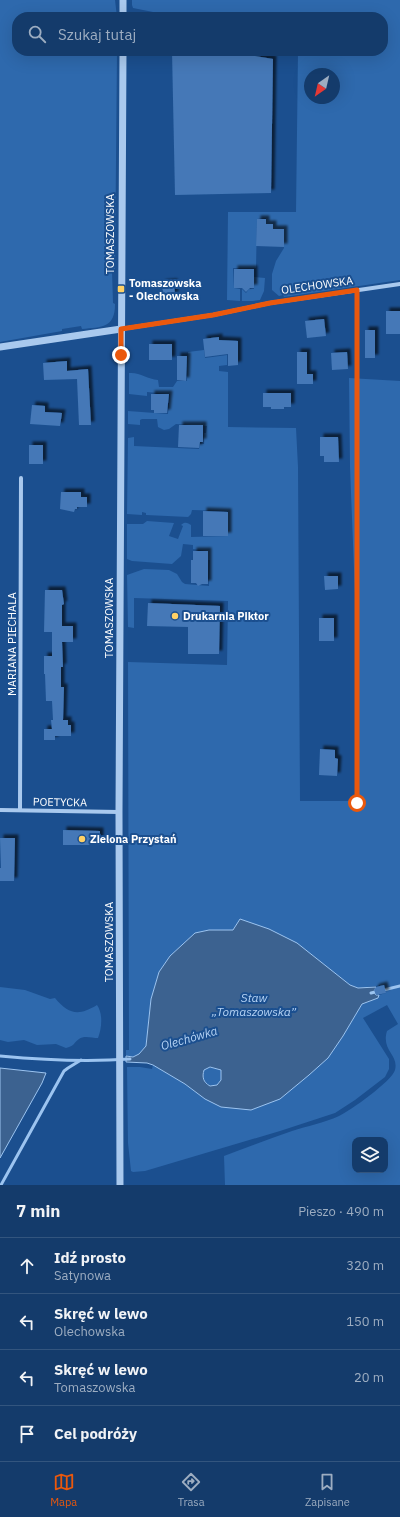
<!DOCTYPE html>
<html lang="pl">
<meta charset="utf-8">
<style>
body{margin:0;font-family:"IBM Plex Sans",sans-serif;background:#1d4271;color:#f1f3f6}
.controls{position:absolute;right:12px;bottom:12px;display:grid;overflow:hidden;border-radius:8px;box-shadow:0 4px 16px #0002}
.controls button{width:36px;height:36px;display:grid;place-items:center;padding:0;border:0;border-bottom:1px solid #33557e;background:#143b6b;color:#f1f3f6;font:20px sans-serif}
.compass{position:absolute;left:304px;top:68px;width:36px;height:36px;border-radius:50%;background:#143b6b;box-shadow:0 4px 16px #0002;rotate:214deg}
.stop{position:absolute;width:12px;height:12px;margin:-9px;border:3px solid #ea580c;border-radius:50%;background:#fff}
.stop.end{background:#ea580c;border-color:#fff;box-shadow:0 1px 4px #0008}
.list{margin:0;padding:0;list-style:none}
h2{display:flex;justify-content:space-between;align-items:center;height:52px;margin:0;padding:0 16px;font-size:17px}
h2 small{font-size:13px;font-weight:400;color:#9dadc1}
.list li{display:grid;grid-template-columns:26px 1fr auto;gap:12px;align-items:center;box-sizing:border-box;height:56px;padding:0 16px;border-top:1px solid #33557e}
.list b{display:block;font-size:15px;white-space:nowrap}
.list p{margin:0;font-size:13px;white-space:nowrap;color:#9dadc1}
.list em{font-size:13px;font-style:normal;color:#9dadc1}
.icon{flex:none;width:22px;height:22px;fill:none;stroke:currentColor;stroke-width:2;stroke-linecap:round;stroke-linejoin:round}
.map{position:relative;flex:none;width:400px;height:1185px;overflow:hidden}
.search{position:absolute;background:#143b6b;box-shadow:0 4px 16px #0002;left:12px;right:12px;top:12px;height:44px;display:flex;align-items:center;gap:10px;box-sizing:border-box;padding:0 14px;border-radius:16px;color:#9dadc1;font-size:15px}
.sheet{height:276px;background:#143b6b}
nav{display:flex;justify-content:space-around;align-items:center;box-sizing:border-box;height:56px;border-top:1px solid #33557e;background:#143b6b;font-size:11px;color:#9dadc1}
nav a{display:grid;justify-items:center;gap:2px}
nav .on{color:#ea580c}
.map>svg:first-child{display:block}
</style>
<div class="map">
<svg width="400" height="1185" viewBox="0 0 400 1185">
<defs>
<filter id="shadow"><feDropShadow dx="3.5" dy="-3.5" stdDeviation="1" flood-color="#0009"/></filter>
</defs>
<rect width="100%" height="100%" fill="#1b4f8f"/>
<g fill="#2e69ad" fill-rule="evenodd">
<path d="M0 0H115L117 17H17V51H117L115 271H112L113 303 115 304C115 328 102 327 82 329L81 326 62 329V331L0 342Z"/>
<path d="M132 0H400V280L284 297 283 295 279 296 272 290V274L276 261 284 248V229H273V224H266V218L257 219 256 268H233L234 288 240 289V301L227 300 228 212H296L298 51H383V17H178L133 8 132 5ZM310 74H334V98H310Z"/>
<polygon points="254,277 265,278 264,291 260,300 253,301 242,301 242,289 246,293 249,289 254,289"/>
<path d="M204 350 205 358 227 355V365L219 366V371L228 372V427L296 428 298 467 300 801H358V671L350 467 349 378 400 381V1185H225L224 1156C246 1148 269 1139 292 1131 307 1126 324 1123 339 1116 350 1111 392 1081 395 1070 399 1054 381 1051 387 1031L398 1024 387 1005 363 1018 389 1059V1069L385 1077 355 1100 335 1113 280 1131 145 1171 133 1172 131 1171 128 1143 127 1067H140L152 1069 153 1065 185 1084 205 1099 327 1058 343 1036 362 1004 378 998 379 995 386 993 384 985 358 988 350 985 313 956 240 919 233 930H209L195 933 170 956 159 972 151 999 146 1046 139 1054 133 1057 126 1056V1050H129L128 662 227 665 228 601 134 598V628L128 627 127 575 144 569 169 570 177 574 182 582 185 584 209 586 210 560H208V551L193 549V545L183 544 181 556 172 564 132 561 127 559V524H143L147 521 174 523 169 536 178 539 183 526 181 525C185 521 188 523 191 525V537L228 536V511L192 510 191 514 188 517 146 515V513L142 512V515L127 514 128 438 134 437V446L199 449 200 444H204V433H206L207 426 176 424 169 429 164 430 158 427 157 419H142L140 420V425L128 424V411L168 414 170 394 147 392V396L129 394V373C140 372 147 379 158 380L159 387H173L177 381H187L188 352ZM355 1140H385V1170H355Z"/>
<path d="M0 987 25 990 50 999 55 998C69 1015 79 1016 97 1005 103 1013 102 1028 98 1038 92 1038 84 1035 79 1039 73 1043 76 1045 66 1048L56 1044 37 1045 24 1040 8 1042 0 1040Z"/>
<path d="M207 1068H213L221 1070 222 1075 220 1083C209 1090 201 1081 204 1070Z"/>
</g>
<g fill="#3c6290" stroke="#9cc4f0" fill-rule="evenodd">
<path d="M240 919 269 929 297 943 350 985 358 988 376 987 374 992 376 995H379L378 998 362 1004 343 1036 328 1058 309 1075 280 1099 251 1110 221 1107 205 1099 185 1084 153 1065 147 1063 126 1062V1056L133 1057 139 1054 146 1046 151 999 159 972 170 956 195 933 209 930H233ZM210 1067 221 1070V1080L217 1085 210 1086C203 1082 202 1077 204 1070Z"/>
<polygon points="0,1068 46,1073 42,1083 0,1158"/>
</g>
<g fill="none" stroke-linecap="round" stroke-linejoin="round">
<g stroke="#9cc4f0" stroke-width="3">
<polyline points="371,993 400,986"/>
<path d="M0 1056C43 1060 87 1062 130 1059"/>
<polyline points="1,1185 64,1071 68,1068 81,1060"/>
</g>
</g>
<g fill="#4478b7" filter="url(#shadow)">
<polygon points="172,51 225,51 273,59 271,193 175,195"/>
<polygon points="257,219 266,219 266,224 273,224 273,229 284,229 284,247 256,246"/>
<polygon points="234,269 254,269 254,288 250,288 246,292 242,288 234,288"/>
<polygon points="174,282 175,295 163,296 162,283"/>
<rect x="386" y="311" width="14" height="23"/>
<polygon points="324,319 326,336 307,338 305,321"/>
<rect x="365" y="330" width="10" height="28"/>
<polygon points="219,337 219,340 238,341 238,365 228,366 228,354 205,357 203,339"/>
<rect x="149" y="344" width="23" height="16"/>
<polygon points="297,352 307,352 307,374 313,374 313,384 297,384"/>
<polygon points="347,352 348,369 332,370 331,353"/>
<polygon points="177,356 187,356 186,381 177,380"/>
<polygon points="67,361 67,371 88,369 91,425 79,425 77,379 44,380 43,363"/>
<polygon points="263,393 291,393 291,407 284,407 284,409 271,409 271,407 263,407"/>
<polygon points="151,394 169,394 167,413 154,413 154,410 151,410"/>
<polygon points="32,405 45,406 45,412 62,413 60,426 30,424"/>
<polygon points="179,425 203,425 203,442 200,442 199,448 178,447"/>
<polygon points="320,437 338,437 339,462 324,462 324,456 320,456"/>
<rect x="29" y="445" width="14" height="19"/>
<polygon points="61,492 81,492 81,497 87,497 87,507 77,507 77,509 75,509 74,512 60,509"/>
<polygon points="203,511 228,512 228,536 203,536"/>
<polygon points="193,551 208,551 208,584 202,584 198,586 196,583 191,583 191,560 193,560"/>
<polygon points="324,576 338,576 338,589 325,590"/>
<polygon points="45,590 62,590 64,604 62,605 62,626 73,626 73,642 62,642 63,667 61,667 61,687 64,687 63,720 68,720 68,725 71,725 71,736 55,736 55,740 44,740 44,729 52,729 51,720 53,720 52,701 46,701 45,674 44,674 44,656 52,656 52,632 44,632"/>
<polygon points="148,603 220,606 219,654 188,654 188,627 147,626"/>
<rect x="319" y="618" width="15" height="23"/>
<polygon points="320,749 335,750 335,758 338,759 337,776 319,775"/>
<polygon points="63,830 100,831 100,845 63,845"/>
<polygon points="0,838 15,838 14,881 0,881 0,868 1,868"/>
<polygon points="384,985 386,993 376,995 374,990 376,987"/>
</g>
<g fill="none" stroke-linecap="round" stroke-linejoin="round">
<g stroke="#a9c9ee" stroke-width="4">
<polyline points="121,329 213,315 270,303 400,284"/>
<polyline points="357,803 357,290"/>
<polyline points="0,810 119,812"/>
<polyline points="20,810 21,478"/>
</g>
<g stroke="#a9c9ee" stroke-width="7">
<polyline points="123,17 123,0"/>
<polyline points="0,347 121,329"/>
<polyline points="120,1185 119,812 123,51"/>
</g>
</g>
<g fill="none" stroke-linecap="round" stroke-linejoin="round">
<polyline stroke="#ea580c" stroke-width="5" points="121,355 121,329 213,315 270,303 357,290 357,803"/>
</g>
<g fill="#ffd166" stroke="#1b4f8f" stroke-width="1.5">
<rect x="117" y="285" width="8" height="8" rx="2"/>
<circle cx="175" cy="616" r="4"/>
<circle cx="82" cy="839" r="4"/>
</g>
<g text-anchor="middle" dominant-baseline="central" stroke-width="4" stroke-linejoin="round" paint-order="stroke">
<g font-size="11" fill="#fff" stroke="#1b4f8f">
<text transform="translate(110 234) rotate(-90)">TOMASZOWSKA</text>
<text transform="translate(317 285) rotate(-8)">OLECHOWSKA</text>
<text transform="translate(109 618) rotate(-90)">TOMASZOWSKA</text>
<text transform="translate(12 644) rotate(-90)">MARIANA PIECHALA</text>
<text transform="translate(60 802) rotate(1)">POETYCKA</text>
<text transform="translate(109 942) rotate(-90)">TOMASZOWSKA</text>
</g>
<g font-size="11" font-weight="bold" fill="#fff" stroke="#1b4f8f" text-anchor="start">
<text x="129" y="283">Tomaszowska<tspan x="129" dy="13">- Olechowska</tspan></text>
<text x="183" y="616">Drukarnia Piktor</text>
<text x="90" y="839">Zielona Przystań</text>
</g>
<g font-size="12" font-style="italic" fill="#b5d3f5" stroke="#1b4f8f">
<text x="254" y="997">Staw<tspan x="254" dy="14">„Tomaszowska”</tspan></text>
<text transform="translate(189 1038) rotate(-16)">Olechówka</text>
</g>
</g>
</svg>
<div class="controls">
<button><svg class="icon" aria-label="layers" viewBox="0 0 24 24"><path d="M12 4l9 5-9 5-9-5zM3 14l9 5 9-5"/></svg></button>
</div>
<svg class="compass" viewBox="-18 -18 36 36"><path d="M0-13l5 13h-10z" fill="#e53935"/><path d="M0 13l5-13h-10z" fill="#9dadc1"/></svg>
<div class="stop" style="left:357px;top:803px"></div>
<div class="stop end" style="left:121px;top:355px"></div>
<div class="search"><svg class="icon" aria-label="search" viewBox="0 0 24 24"><circle cx="10" cy="10" r="6"/><path d="M15 15l6 6"/></svg>Szukaj tutaj</div>
</div>
<section class="sheet">
<h2>7 min<small>Pieszo · 490 m</small></h2>
<ul class="list">
<li><svg class="icon" aria-label="ahead" viewBox="0 0 24 24"><path d="M12 20V5M6 11l6-6 6 6"/></svg><div><b>Idź prosto</b><p>Satynowa</p></div><em>320 m</em></li>
<li><svg class="icon" aria-label="left" viewBox="0 0 24 24"><path d="M17 20v-9H6M10 6l-5 5 5 5"/></svg><div><b>Skręć w lewo</b><p>Olechowska</p></div><em>150 m</em></li>
<li><svg class="icon" aria-label="left" viewBox="0 0 24 24"><path d="M17 20v-9H6M10 6l-5 5 5 5"/></svg><div><b>Skręć w lewo</b><p>Tomaszowska</p></div><em>20 m</em></li>
<li><svg class="icon" aria-label="arrive" viewBox="0 0 24 24"><path d="M6 21V4h12l-3 4 3 4H6"/></svg><div><b>Cel podróży</b></div></li>
</ul>
</section>
<nav>
<a class="on"><svg class="icon" aria-label="map" viewBox="0 0 24 24"><path d="M3 6l6-2 6 2 6-2v14l-6 2-6-2-6 2zM9 4v14M15 6v14"/></svg>Mapa</a>
<a><svg class="icon" aria-label="directions" viewBox="0 0 24 24"><path d="M12 3l9 9-9 9-9-9zM9 14v-3h6M13 9l2 2-2 2"/></svg>Trasa</a>
<a><svg class="icon" aria-label="saved" viewBox="0 0 24 24"><path d="M7 4h10v16l-5-4-5 4z"/></svg>Zapisane</a>
</nav>
